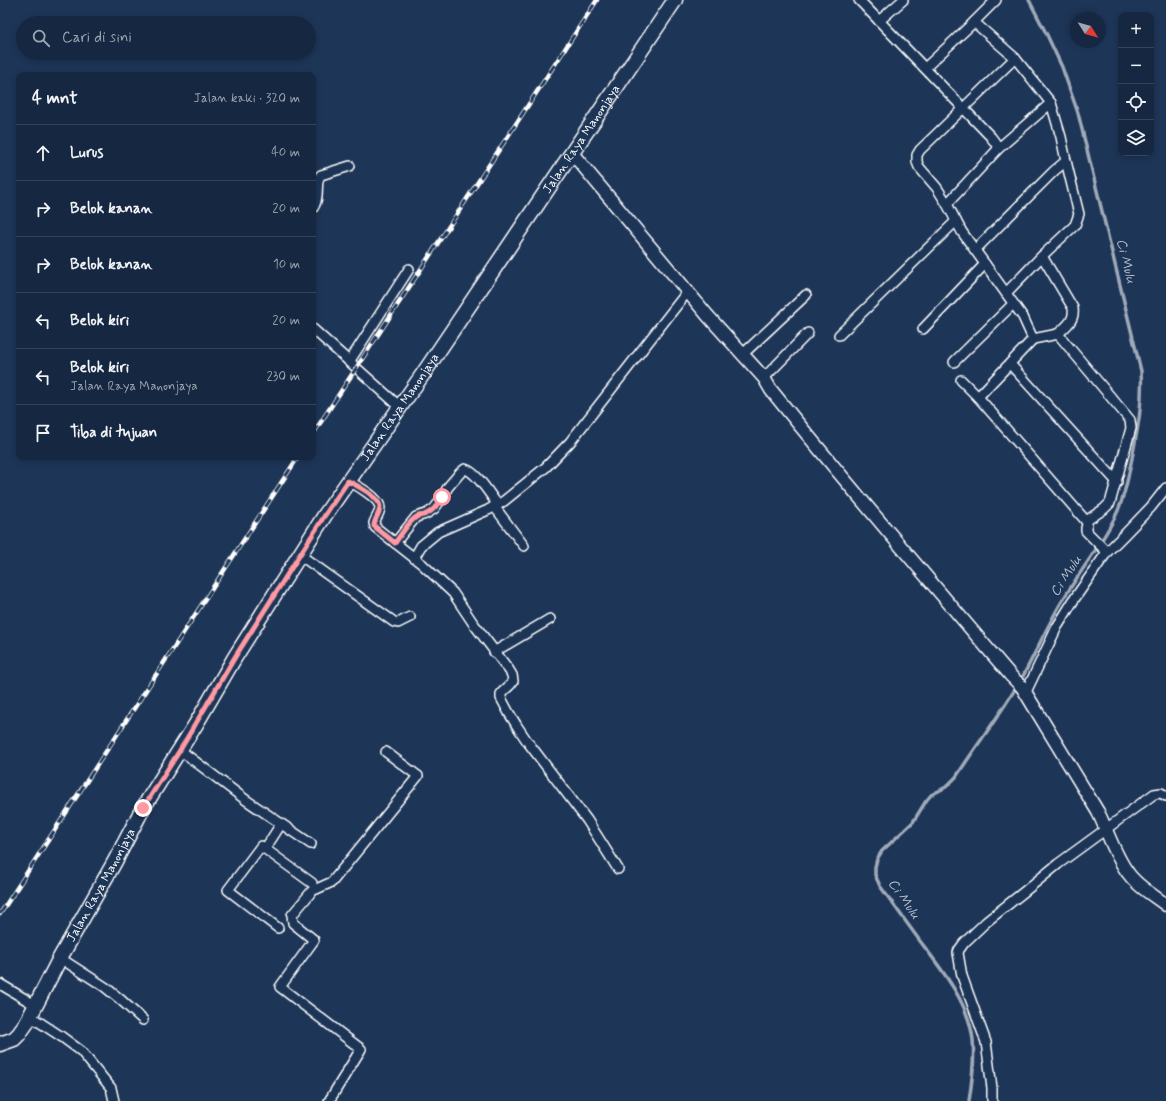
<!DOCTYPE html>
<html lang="id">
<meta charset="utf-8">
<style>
body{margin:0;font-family:Mynerve,sans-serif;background:#23344c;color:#f1f3f6}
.controls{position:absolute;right:12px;top:12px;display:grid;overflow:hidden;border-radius:8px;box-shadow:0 2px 6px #0003}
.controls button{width:36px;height:36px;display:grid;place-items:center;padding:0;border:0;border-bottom:1px solid #35445a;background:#162841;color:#f1f3f6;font:20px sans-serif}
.compass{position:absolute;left:1070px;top:12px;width:36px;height:36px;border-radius:50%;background:#162841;box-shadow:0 2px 6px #0003;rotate:127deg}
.stop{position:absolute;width:12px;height:12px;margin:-9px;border:3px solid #ff9aa2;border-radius:50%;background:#fff}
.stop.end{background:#ff9aa2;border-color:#fff;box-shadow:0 1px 4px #0008}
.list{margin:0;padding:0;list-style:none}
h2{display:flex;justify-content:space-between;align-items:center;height:52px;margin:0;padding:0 16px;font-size:17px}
h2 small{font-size:13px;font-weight:400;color:#9ea6b1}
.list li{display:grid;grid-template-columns:26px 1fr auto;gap:12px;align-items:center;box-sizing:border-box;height:56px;padding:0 16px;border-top:1px solid #35445a}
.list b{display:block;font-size:15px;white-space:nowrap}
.list p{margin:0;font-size:13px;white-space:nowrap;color:#9ea6b1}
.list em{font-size:13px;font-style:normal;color:#9ea6b1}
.icon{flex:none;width:22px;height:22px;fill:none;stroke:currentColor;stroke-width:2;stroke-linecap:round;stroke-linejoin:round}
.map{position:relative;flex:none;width:1166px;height:1101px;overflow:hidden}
.search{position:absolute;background:#162841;box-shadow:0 2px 6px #0003;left:16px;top:16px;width:300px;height:44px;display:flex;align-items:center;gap:10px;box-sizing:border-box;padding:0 14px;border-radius:22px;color:#9ea6b1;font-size:15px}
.panel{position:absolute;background:#162841;box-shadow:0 2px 6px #0003;left:16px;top:72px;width:300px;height:388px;border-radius:8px}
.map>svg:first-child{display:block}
</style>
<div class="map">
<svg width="1166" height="1101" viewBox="0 0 1166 1101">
<rect width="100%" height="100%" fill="#1d3557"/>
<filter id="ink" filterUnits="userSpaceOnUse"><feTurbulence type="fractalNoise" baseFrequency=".025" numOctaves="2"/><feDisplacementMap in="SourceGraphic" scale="8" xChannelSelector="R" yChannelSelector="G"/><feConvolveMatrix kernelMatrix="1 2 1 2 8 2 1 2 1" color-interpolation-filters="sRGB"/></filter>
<g filter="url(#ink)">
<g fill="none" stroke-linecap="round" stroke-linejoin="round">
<path stroke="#a0aab8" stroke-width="3.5" d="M969 1101C972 1081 975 1060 973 1040 969 1003 942 970 920 941 907 923 894 905 880 886L875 875V867L877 859 882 851 913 822 926 801 931 795 946 787 956 777C978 743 1003 711 1023 676 1036 652 1047 627 1061 603 1078 574 1099 548 1114 519 1124 500 1128 478 1132 458 1138 427 1143 402 1141 371L1078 113 1062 67 1047 35 1029 0"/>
<defs>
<g id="street">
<polyline points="859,0 991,137 999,148 947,204 962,232 1023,317 1033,339 1058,334 1130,420 1131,428 1110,503 1104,509 1086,521"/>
<polyline points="879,21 903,0"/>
<polyline points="974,22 996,0"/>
<polyline points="925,68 974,22 1015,58 920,150 917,155 917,162 919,167 937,188 947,204"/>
<polyline points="999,148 1051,103 1015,58"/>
<path d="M313 208C321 197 314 181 321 175L350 166"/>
<polyline points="975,250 1054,171 1066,161"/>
<path d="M1042 256 1073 308C1075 321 1066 326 1058 334"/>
<polyline points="1006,293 1042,256 1075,225 1079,214 1078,210 1066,161 1061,137 1051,103"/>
<polyline points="313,329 400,407"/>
<polyline points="923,329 985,264"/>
<polyline points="839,335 956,221"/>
<polyline points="1033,339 978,397 1086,521 1087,524 1086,528 1086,531 1107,552"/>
<polyline points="742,355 806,295"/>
<polyline points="349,362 409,269"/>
<polyline points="954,362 1013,304"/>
<polyline points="1010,364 1117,482"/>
<polyline points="764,378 808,333"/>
<polyline points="961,380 978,397"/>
<path d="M348 481C356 485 380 498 380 508 380 513 375 519 374 523L375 527 422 564 453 593 473 623 509 670 512 675 513 681C510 687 504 689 501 694V698L509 713 517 726 527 741 587 820 618 869"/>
<polyline points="494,506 524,546"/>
<path d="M395 543 416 517 426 514 434 509 440 501 448 487 460 473 465 469C477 472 490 495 498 505"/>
<polyline points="300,555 394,622 398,623 410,617"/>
<polyline points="414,558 421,546 438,532 488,510 504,501 546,467 570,442 688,291"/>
<polyline points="494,652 550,619"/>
<polyline points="1026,692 1057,627 1075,598 1107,552 1123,536 1151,507 1166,488"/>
<polyline points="180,750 246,800 311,844"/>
<polyline points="265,849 281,824"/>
<polyline points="278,928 228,890 261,846 312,883"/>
<polyline points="60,958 105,987 121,1000 143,1020"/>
<polyline points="0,984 35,1005"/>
<polyline points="30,1016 62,1037 81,1051 111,1088 114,1101"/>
<polyline points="329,1101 361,1049 280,987 314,940 293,923 292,915 312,891 332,882 418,776 386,752"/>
<polyline points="992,1101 992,1088 986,1042 962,976 958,953 959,950 964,943 986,922 1025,891 1058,864 1154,794 1161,793 1166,796"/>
</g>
<path id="secondary" d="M572 153 708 316 764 378 771 390C849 487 930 581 1011 676L1022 687 1098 812C1108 832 1114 854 1128 873 1137 886 1153 895 1166 905"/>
<g id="primary">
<path id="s1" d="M0 1044 14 1039 19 1034 26 1024 60 958 114 863 143 808 196 724 235 657 325 515 400 407 423 374 675 0"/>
</g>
</defs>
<use href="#street" stroke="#fff" stroke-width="12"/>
<use href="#secondary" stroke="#fff" stroke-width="15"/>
<use href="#primary" stroke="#fff" stroke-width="17"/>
<use href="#street" stroke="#1d3557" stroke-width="9"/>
<use href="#secondary" stroke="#1d3557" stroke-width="12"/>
<use href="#primary" stroke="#1d3557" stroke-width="14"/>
<defs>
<g id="rail">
<polyline points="313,434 597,0"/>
<polyline points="0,914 298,457"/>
</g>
</defs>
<use href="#rail" stroke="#fff" stroke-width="4.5"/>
<use href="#rail" stroke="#1d3557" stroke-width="3" stroke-dasharray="9" stroke-linecap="butt"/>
</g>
</g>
<g fill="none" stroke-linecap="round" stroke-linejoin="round" filter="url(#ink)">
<path stroke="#ff9aa2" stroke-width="5" d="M143 808 180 750 235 657 325 515 348 481C356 485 380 497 380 507 380 514 374 519 374 526L395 543C401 535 407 524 415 518 418 515 421 516 424 515 432 512 438 505 442 497"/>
</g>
<g text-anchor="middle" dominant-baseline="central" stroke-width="3" stroke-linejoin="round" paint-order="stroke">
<g font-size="13" fill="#fff" stroke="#1d3557">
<text stroke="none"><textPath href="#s1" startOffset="1080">Jalan Raya Manonjaya</textPath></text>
<text stroke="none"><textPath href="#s1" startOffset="756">Jalan Raya Manonjaya</textPath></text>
<text stroke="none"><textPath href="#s1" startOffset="192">Jalan Raya Manonjaya</textPath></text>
</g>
<g font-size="14" font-style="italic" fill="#b8c0ca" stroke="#1d3557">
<text transform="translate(1126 261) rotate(76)">Ci Mulu</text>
<text transform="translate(1066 576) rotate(-57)">Ci Mulu</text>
<text transform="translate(904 899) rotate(55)">Ci Mulu</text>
</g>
</g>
</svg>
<div class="controls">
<button>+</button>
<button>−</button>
<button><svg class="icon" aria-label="locate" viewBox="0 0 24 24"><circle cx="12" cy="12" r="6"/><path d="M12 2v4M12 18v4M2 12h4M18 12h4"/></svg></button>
<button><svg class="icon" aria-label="layers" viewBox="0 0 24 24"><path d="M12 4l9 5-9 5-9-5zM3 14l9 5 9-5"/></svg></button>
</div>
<svg class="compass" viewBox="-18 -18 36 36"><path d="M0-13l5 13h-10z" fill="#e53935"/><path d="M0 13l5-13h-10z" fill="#9ea6b1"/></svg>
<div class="stop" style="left:442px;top:497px"></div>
<div class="stop end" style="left:143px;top:808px"></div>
<div class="search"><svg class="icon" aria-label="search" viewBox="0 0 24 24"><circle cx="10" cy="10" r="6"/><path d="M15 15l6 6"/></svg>Cari di sini</div>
<section class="panel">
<h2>4 mnt<small>Jalan kaki · 320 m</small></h2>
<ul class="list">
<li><svg class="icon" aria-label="ahead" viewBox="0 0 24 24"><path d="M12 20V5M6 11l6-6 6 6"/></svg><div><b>Lurus</b></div><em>40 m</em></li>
<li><svg class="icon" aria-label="right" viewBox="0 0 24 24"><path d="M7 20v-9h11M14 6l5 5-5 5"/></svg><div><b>Belok kanan</b></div><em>20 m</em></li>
<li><svg class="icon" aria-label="right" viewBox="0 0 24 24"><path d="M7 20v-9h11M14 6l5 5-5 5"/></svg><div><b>Belok kanan</b></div><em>10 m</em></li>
<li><svg class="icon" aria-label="left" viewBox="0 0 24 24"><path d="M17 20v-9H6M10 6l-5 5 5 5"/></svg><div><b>Belok kiri</b></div><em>20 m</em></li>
<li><svg class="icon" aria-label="left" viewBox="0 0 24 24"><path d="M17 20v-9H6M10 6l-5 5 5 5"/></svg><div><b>Belok kiri</b><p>Jalan Raya Manonjaya</p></div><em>230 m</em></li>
<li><svg class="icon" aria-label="arrive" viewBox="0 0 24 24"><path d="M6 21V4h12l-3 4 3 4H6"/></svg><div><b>Tiba di tujuan</b></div></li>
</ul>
</section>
</div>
